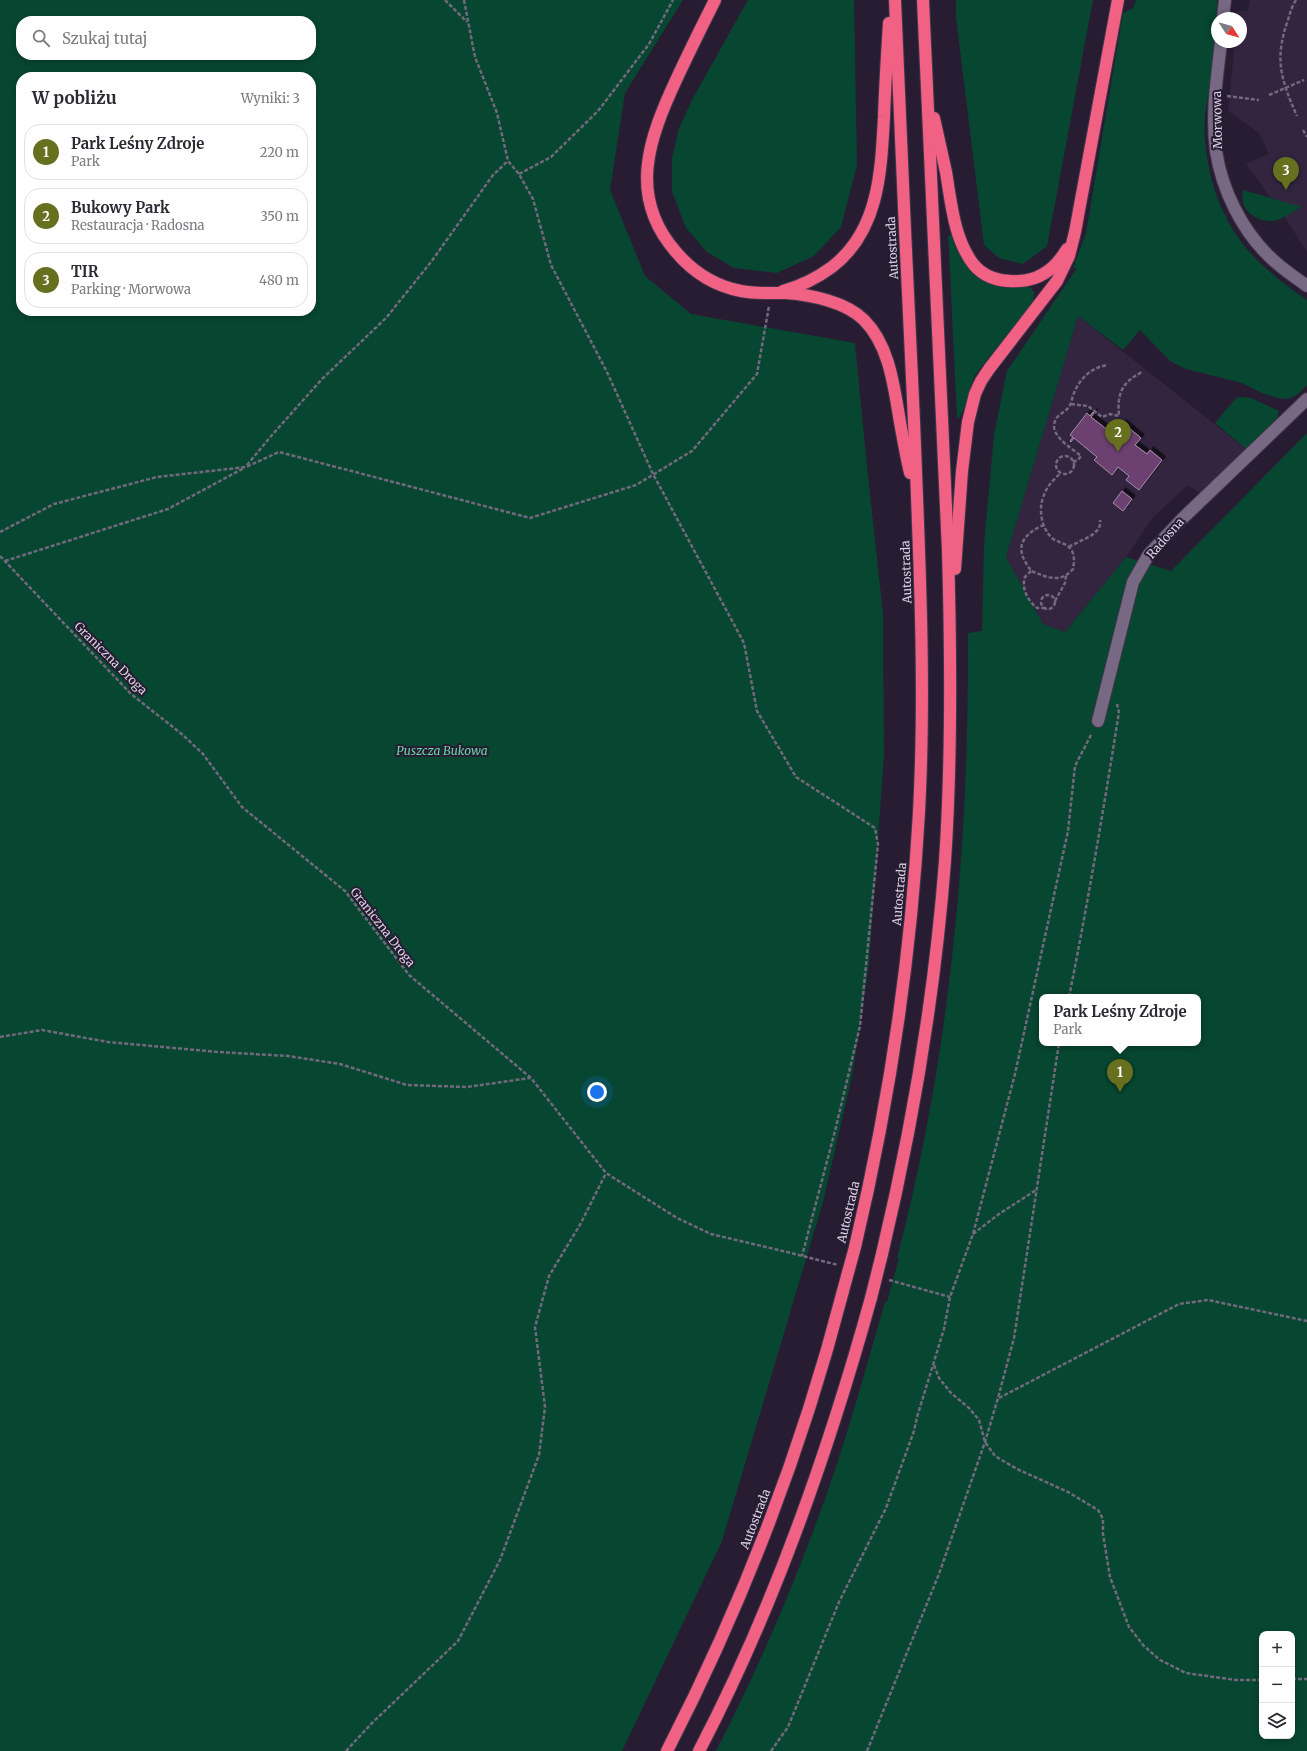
<!DOCTYPE html>
<html lang="pl">
<meta charset="utf-8">
<style>
body{margin:0;font-family:Merriweather,serif;background:#f7f7f7;color:#2b2b33}
.controls{position:absolute;right:12px;bottom:12px;display:grid;overflow:hidden;border-radius:8px;box-shadow:0 2px 6px #0003}
.controls button{width:36px;height:36px;display:grid;place-items:center;padding:0;border:0;border-bottom:1px solid #e1e1e2;background:#fff;color:#2b2b33;font:20px sans-serif}
.compass{position:absolute;left:1211px;top:12px;width:36px;height:36px;border-radius:50%;background:#fff;box-shadow:0 2px 6px #0003;rotate:126deg}
.you{position:absolute;left:597px;top:1092px;width:14px;height:14px;margin:-10px;border:3px solid #fff;border-radius:50%;background:#1a73e8;box-shadow:0 0 0 6px #1a73e833}
.badge{display:grid;place-items:center;width:26px;height:26px;border-radius:50%;background:#66701f;color:#fff;font-size:13px;font-weight:700}
.pin{position:absolute;translate:-50% -33px;filter:drop-shadow(0 1px 2px #0008)}
.pin::after{content:'';position:absolute;top:21px;width:14px;height:12px;background:inherit;clip-path:polygon(0 0,100% 0,50% 100%)}
.popup{position:absolute;left:1039px;top:994px;width:162px;height:52px;box-sizing:border-box;display:grid;place-content:center;border-radius:8px;background:#fff;filter:drop-shadow(0 1px 3px #0005);font-size:13px;white-space:nowrap;color:#7c7c81}
.popup b{font-size:15px;color:#2b2b33}
.popup::after{content:'';position:absolute;left:50%;top:100%;margin-left:-8px;border:8px solid transparent;border-top-color:#fff}
.list{margin:0;padding:0;list-style:none}
h2{display:flex;justify-content:space-between;align-items:center;height:52px;margin:0;padding:0 16px;font-size:17px}
h2 small{font-size:13px;font-weight:400;color:#7c7c81}
.list li{display:grid;grid-template-columns:26px 1fr auto;gap:12px;align-items:center;box-sizing:border-box;height:56px;margin:0 8px 8px;padding:0 8px;border:1px solid #e1e1e2;border-radius:16px}
.list b{display:block;font-size:15px;white-space:nowrap}
.list p{margin:0;font-size:13px;white-space:nowrap;color:#7c7c81}
.list em{font-size:13px;font-style:normal;color:#7c7c81}
.icon{flex:none;width:22px;height:22px;fill:none;stroke:currentColor;stroke-width:2;stroke-linecap:round;stroke-linejoin:round}
.map{position:relative;flex:none;width:1307px;height:1751px;overflow:hidden}
.search{position:absolute;background:#fff;box-shadow:0 2px 6px #0003;left:16px;top:16px;width:300px;height:44px;display:flex;align-items:center;gap:10px;box-sizing:border-box;padding:0 14px;border-radius:16px;color:#7c7c81;font-size:15px}
.panel{position:absolute;background:#fff;box-shadow:0 2px 6px #0003;left:16px;top:72px;width:300px;height:244px;border-radius:16px}
.map>svg:first-child{display:block}
</style>
<div class="map">
<svg width="1307" height="1751" viewBox="0 0 1307 1751">
<defs>
<filter id="shadow"><feDropShadow dx="3.5" dy="-3.5" stdDeviation="0" flood-color="#0009"/></filter>
</defs>
<rect width="100%" height="100%" fill="#281c33"/>
<g fill="#332540">
<polygon points="1250,0 1307,0 1307,252 1284,216 1246,164 1269,154 1259,133 1228,111 1235,42 1241,42 1241,18 1236,18 1237,11 1248,11"/>
<polygon points="1078,316 1246,449 1201,493 1188,485 1152,518 1126,557 1065,632 1043,624 1006,557"/>
</g>
<g fill="#074631" fill-rule="evenodd">
<path d="M0 0H683L625 93 610 190 645 276 691 314 855 343 868 476 883 613 884 756 869 965 852 1076 823 1202 722 1541 622 1751H0ZM21 21H311V55H21ZM21 77H311V311H21Z"/>
<polygon points="748,0 854,0 857,165 841,227 814,256 777,273 734,268 707,252 686,228 672,192 672,158 679,128 693,98"/>
<polygon points="956,0 1093,0 1047,246 1023,264 999,258 984,245 956,17"/>
<path d="M1136 0H1217C1217 28 1214 57 1210 85 1209 95 1206 105 1205 115 1202 166 1219 221 1255 258 1271 274 1288 287 1307 300V385L1298 394 1288 399 1277 398 1262 393 1242 383 1186 369 1170 361 1140 330 1123 350 1078 316 1006 557 1043 624 1065 632 1126 557 1171 571 1307 433V1751H716C763 1660 803 1564 836 1467 854 1412 869 1357 885 1302H887L899 1258H897C951 1052 969 845 968 633L982 631 984 545 994 435 1007 371 1077 268H1073L1086 233 1123 13 1133 8ZM1042 997H1198V1043H1042ZM1262 1634H1292V1736H1262Z"/>
<path d="M1243 190 1302 207C1294 211 1286 217 1277 220 1272 222 1267 221 1262 220 1247 215 1240 205 1243 190Z"/>
<path d="M950 234 954 236C967 264 973 284 1007 288 1015 289 1024 285 1031 288L1034 292 1033 303 975 375C970 386 965 412 958 419L957 418 949 251 948 237Z"/>
<polygon points="1237,397 1251,398 1279,411 1277,418 1246,449 1215,423"/>
</g>
<g fill="#6c3f6f" stroke="#a58da6" filter="url(#shadow)">
<polygon points="1093,412 1094,413 1091,417 1114,435 1123,423 1141,438 1135,445 1147,454 1150,450 1162,460 1139,490 1126,480 1129,476 1118,467 1112,475 1094,460 1097,457 1074,438 1071,442 1070,441 1073,437 1070,435 1087,413 1090,416"/>
<polygon points="1122,491 1132,499 1123,511 1113,503"/>
</g>
<g fill="none" stroke-linecap="round" stroke-linejoin="round">
<defs>
<g id="street">
<polyline points="1223,18 1225,0"/>
<path d="M1221 42C1217 78 1211 115 1216 151 1222 190 1242 231 1271 258 1282 269 1295 277 1307 286"/>
<polyline points="1098,721 1133,582 1149,554 1183,518 1307,399"/>
</g>
<g id="highway">
<path d="M715 0C702 26 689 52 677 78 649 138 627 196 676 252 693 272 715 286 741 291 757 294 771 293 786 293 812 295 846 302 864 320 890 346 894 388 900 422 903 439 906 456 910 473"/>
<path d="M934 118C938 136 942 154 946 172 951 202 954 240 974 265 985 278 1002 282 1019 281 1041 280 1056 268 1067 249"/>
<path d="M783 291C801 286 817 278 832 267 879 231 881 172 884 117 885 86 887 55 889 23"/>
<polyline points="955,569 962,471 968,422 975,394 981,381 989,369 1057,281 1069,256 1075,232 1118,0"/>
<path d="M855 1247C889 1104 911 958 919 812 926 682 919 551 914 421 907 281 901 140 895 0"/>
<path d="M882 1254C913 1124 935 993 945 861 952 758 951 654 948 551L923 0"/>
<path d="M667 1751C742 1605 802 1450 843 1291"/>
<path d="M699 1751C774 1608 828 1453 871 1298"/>
</g>
</defs>
<use href="#street" stroke="#41374a" stroke-width="14"/>
<use href="#highway" stroke="#41374a" stroke-width="14"/>
<g stroke="#73697d" stroke-width="2.5" stroke-dasharray="4 2" stroke-linecap="butt">
<polyline points="445,0 467,22"/>
<polyline points="464,0 475,57 497,113 508,161 519,174 533,199 551,265 607,372 653,474 744,643 757,711 796,777 875,828 878,844 860,1026 835,1131 802,1256"/>
<path d="M1296 0C1292 6 1290 13 1288 20 1274 59 1281 80 1297 116"/>
<polyline points="1269,95 1304,80"/>
<polyline points="1227,96 1259,100"/>
<polyline points="1303,130 1307,137"/>
<polyline points="519,174 551,157 598,111 649,44 673,0"/>
<path d="M1071 404 1088 406 1102 417 1110 414 1119 416C1117 394 1121 383 1142 372"/>
<circle cx="1065" cy="465" r="9"/>
<path d="M1073 462 1078 460 1081 456C1073 449 1055 439 1054 427 1054 413 1066 414 1070 405 1072 402 1072 397 1074 393 1080 378 1092 367 1108 365"/>
<polyline points="247,465 272,435 322,379 386,318 431,262 493,175 508,161"/>
<path d="M1044 525C1033 529 1018 539 1022 554 1023 559 1028 566 1031 571 1047 577 1060 584 1073 569 1074 563 1075 557 1072 551 1068 543 1058 543 1052 538 1041 528 1038 508 1044 495 1047 486 1054 479 1061 473"/>
<polyline points="0,532 54,504 157,477 246,467 279,452 530,518 636,485 692,451 757,374 769,306"/>
<path d="M1069 547C1079 540 1103 535 1100 520"/>
<polyline points="0,556 131,694 183,735 203,754 242,807 345,891 409,975 531,1078 606,1173 677,1218 711,1234 787,1252 838,1265"/>
<polyline points="5,561 168,509 244,468"/>
<path d="M1031 571 1025 577C1021 588 1028 601 1037 608H1045"/>
<circle cx="1048" cy="602" r="7"/>
<polyline points="1055,601 1065,583 1066,576"/>
<path d="M1069 997C1088 902 1104 807 1119 712L1117 704"/>
<polyline points="0,1037 42,1030 108,1042 218,1052 288,1056 340,1064 407,1085 467,1087 530,1078"/>
<polyline points="973,1234 999,1214 1036,1190"/>
<polyline points="889,1280 950,1297"/>
<polyline points="934,1365 939,1378 951,1393 969,1408 979,1420 985,1442 995,1456 1017,1469 1068,1492 1098,1510 1103,1519 1103,1534 1110,1577 1129,1627 1144,1646 1160,1660 1186,1673 1236,1680 1262,1680"/>
<polyline points="999,1398 1179,1304 1208,1300 1307,1321"/>
<polyline points="1292,1679 1307,1679"/>
<polyline points="346,1751 371,1724 458,1641 500,1560 539,1455 545,1407 535,1327 549,1276 581,1223 606,1173"/>
<polyline points="771,1751 788,1727 839,1602 886,1508 914,1431 917,1417 944,1329 950,1297 973,1234 1015,1074 1068,831 1075,766 1092,733"/>
<polyline points="867,1751 939,1574 985,1442 998,1398 1014,1338 1059,1043"/>
</g>
<use href="#street" stroke="#776984" stroke-width="12"/>
<use href="#highway" stroke="#f06184" stroke-width="12"/>
<defs>
<g id="highway-bridge">
<polyline points="843,1291 855,1247"/>
<polyline points="871,1298 882,1254"/>
</g>
</defs>
<use href="#highway-bridge" stroke="#41374a" stroke-width="14" stroke-linecap="butt"/>
<use href="#highway-bridge" stroke="#f06184" stroke-width="12"/>
</g>
<g text-anchor="middle" dominant-baseline="central" stroke-width="4" stroke-linejoin="round" paint-order="stroke">
<g font-size="12" fill="#dad2e2" stroke="#281c33">
<text transform="translate(1217 120) rotate(-91)">Morwowa</text>
<text transform="translate(892 248) rotate(-93)">Autostrada</text>
<text transform="translate(1165 538) rotate(-49)">Radosna</text>
<text transform="translate(906 572) rotate(-92)">Autostrada</text>
<text transform="translate(111 658) rotate(45)">Graniczna Droga</text>
<text transform="translate(899 894) rotate(-85)">Autostrada</text>
<text transform="translate(383 927) rotate(52)">Graniczna Droga</text>
<text transform="translate(848 1212) rotate(-77)">Autostrada</text>
<text transform="translate(755 1519) rotate(-69)">Autostrada</text>
</g>
<g font-size="12" font-style="italic" fill="#67d7aa" stroke="#281c33">
<text x="442" y="750">Puszcza Bukowa</text>
</g>
</g>
</svg>
<div class="controls">
<button>+</button>
<button>−</button>
<button><svg class="icon" aria-label="layers" viewBox="0 0 24 24"><path d="M12 4l9 5-9 5-9-5zM3 14l9 5 9-5"/></svg></button>
</div>
<svg class="compass" viewBox="-18 -18 36 36"><path d="M0-13l5 13h-10z" fill="#e53935"/><path d="M0 13l5-13h-10z" fill="#7c7c81"/></svg>
<div class="you"></div>
<div class="pin badge" style="left:1120px;top:1092px">1</div>
<div class="popup"><b>Park Leśny Zdroje</b>Park</div>
<div class="pin badge" style="left:1118px;top:452px">2</div>
<div class="pin badge" style="left:1286px;top:190px">3</div>
<div class="search"><svg class="icon" aria-label="search" viewBox="0 0 24 24"><circle cx="10" cy="10" r="6"/><path d="M15 15l6 6"/></svg>Szukaj tutaj</div>
<section class="panel">
<h2>W pobliżu<small>Wyniki: 3</small></h2>
<ul class="list">
<li><span class="badge">1</span><div><b>Park Leśny Zdroje</b><p>Park</p></div><em>220 m</em></li>
<li><span class="badge">2</span><div><b>Bukowy Park</b><p>Restauracja · Radosna</p></div><em>350 m</em></li>
<li><span class="badge">3</span><div><b>TIR</b><p>Parking · Morwowa</p></div><em>480 m</em></li>
</ul>
</section>
</div>
